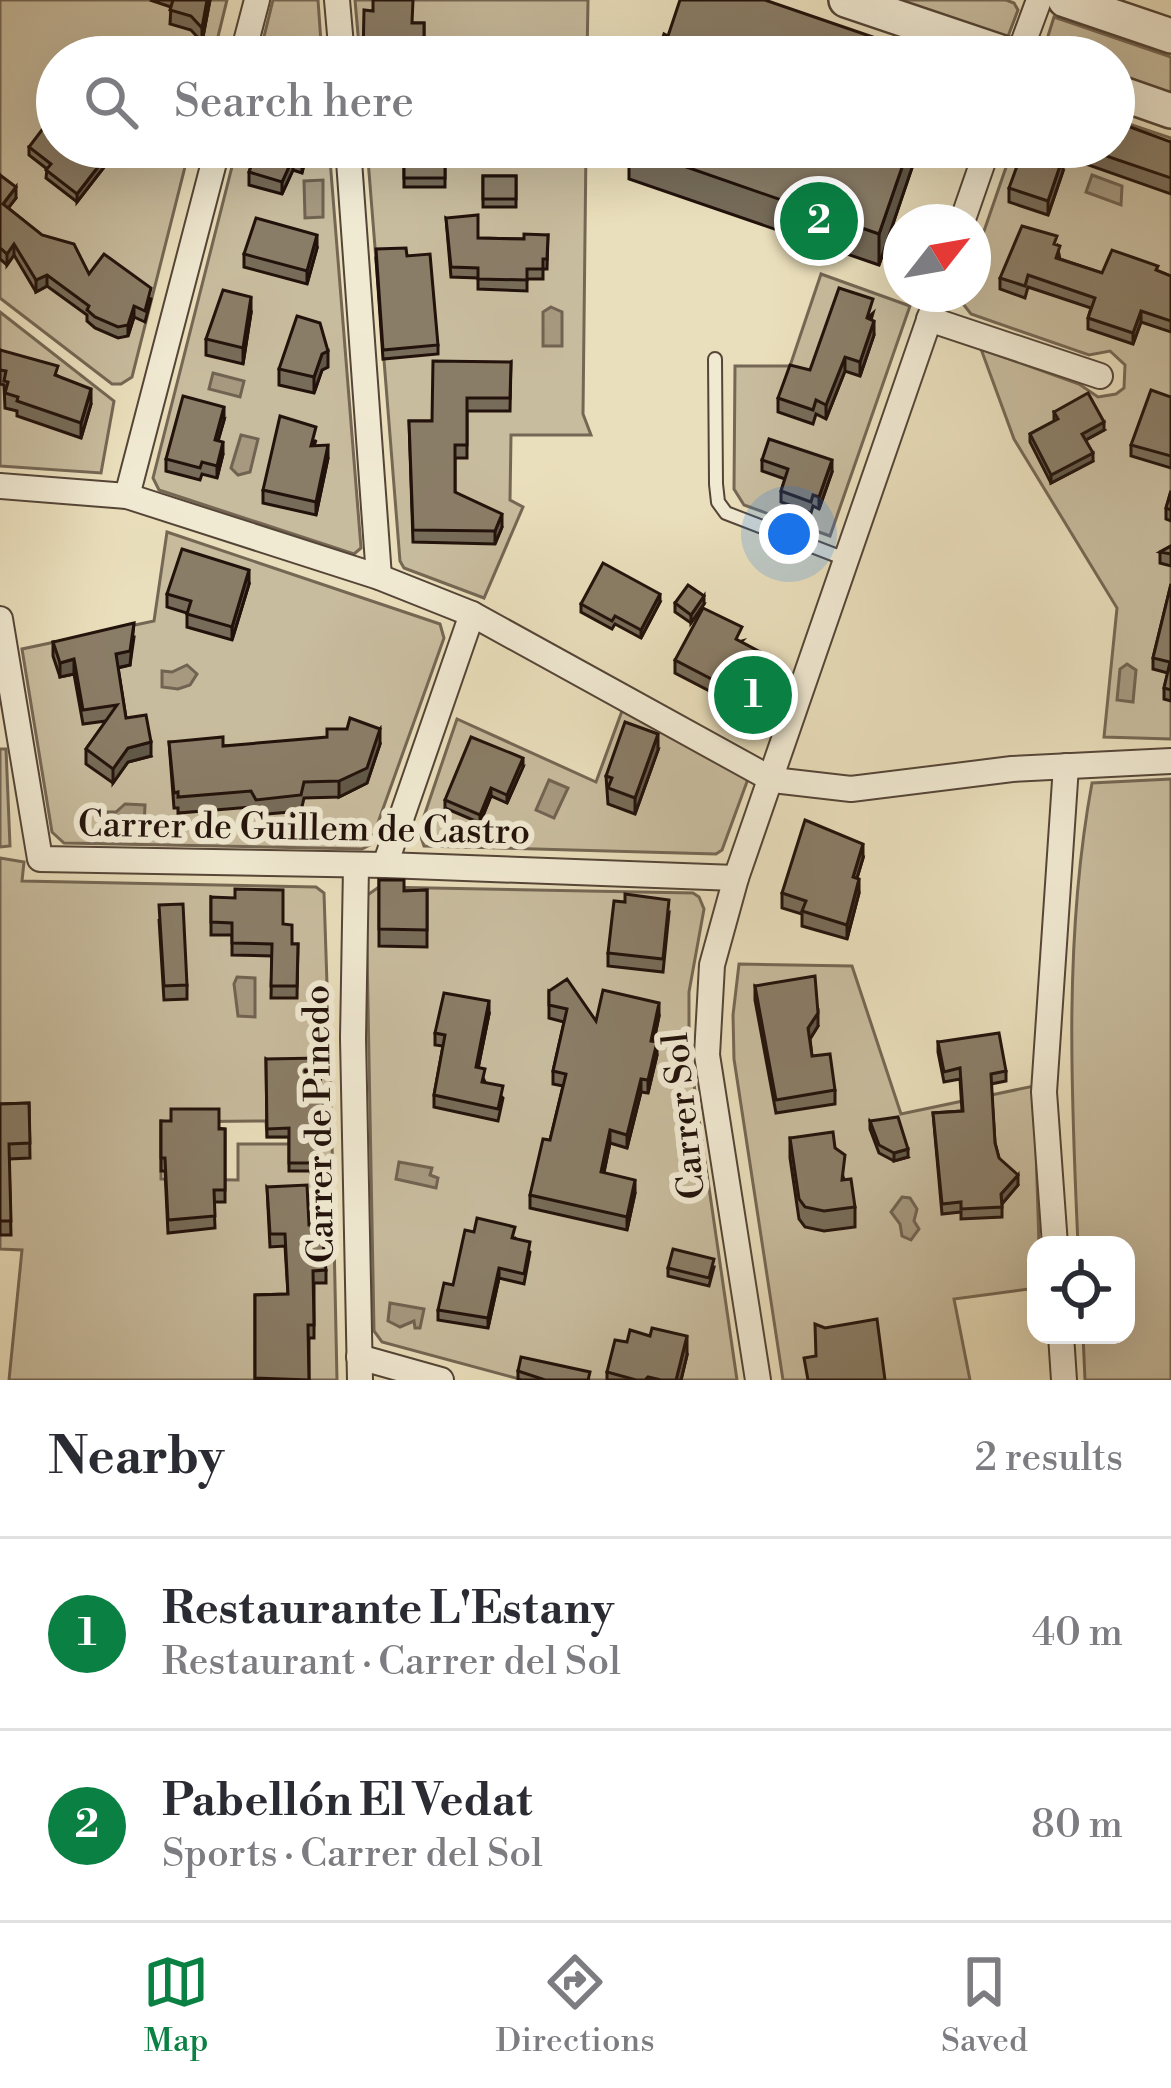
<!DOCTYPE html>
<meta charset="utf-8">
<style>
body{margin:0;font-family:"Libre Bodoni",serif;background:#f2f2f3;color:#2b2b33}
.controls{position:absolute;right:36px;bottom:36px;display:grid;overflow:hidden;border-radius:24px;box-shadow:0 12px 48px #0002}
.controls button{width:108px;height:108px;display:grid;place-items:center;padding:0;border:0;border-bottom:3px solid #e1e1e2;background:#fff;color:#2b2b33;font:60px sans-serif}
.compass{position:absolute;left:883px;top:204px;width:108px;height:108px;border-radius:50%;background:#fff;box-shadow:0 12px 48px #0002;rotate:59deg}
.you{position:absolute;left:789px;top:534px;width:42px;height:42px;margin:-30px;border:9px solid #fff;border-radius:50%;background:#1a73e8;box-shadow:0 0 0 18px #1a73e833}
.badge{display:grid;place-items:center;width:78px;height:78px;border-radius:50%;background:#0b8043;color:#fff;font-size:39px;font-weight:700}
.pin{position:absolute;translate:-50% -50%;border:6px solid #fff;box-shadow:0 3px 12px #0006}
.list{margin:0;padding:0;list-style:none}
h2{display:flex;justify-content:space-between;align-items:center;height:156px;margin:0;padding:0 48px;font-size:51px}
h2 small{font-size:39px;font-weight:400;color:#7c7c81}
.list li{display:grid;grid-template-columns:78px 1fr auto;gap:36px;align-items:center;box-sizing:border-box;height:192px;padding:0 48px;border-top:3px solid #e1e1e2}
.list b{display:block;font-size:45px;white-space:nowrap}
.list p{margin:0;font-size:39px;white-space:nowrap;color:#7c7c81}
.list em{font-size:39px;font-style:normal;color:#7c7c81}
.icon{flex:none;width:66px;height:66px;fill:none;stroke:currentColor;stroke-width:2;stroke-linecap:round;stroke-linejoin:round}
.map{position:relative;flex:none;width:1171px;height:1380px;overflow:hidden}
.search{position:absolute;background:#fff;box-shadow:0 12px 48px #0002;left:36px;right:36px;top:36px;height:132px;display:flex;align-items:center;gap:30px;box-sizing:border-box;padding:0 42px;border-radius:66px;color:#7c7c81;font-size:45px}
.sheet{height:540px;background:#fff}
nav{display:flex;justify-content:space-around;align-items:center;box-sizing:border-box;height:168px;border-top:3px solid #e1e1e2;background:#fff;font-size:33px;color:#7c7c81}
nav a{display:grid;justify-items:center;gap:6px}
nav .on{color:#0b8043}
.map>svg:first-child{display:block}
</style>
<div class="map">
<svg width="1171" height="1380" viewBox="0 0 1171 1380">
<rect width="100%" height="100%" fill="#eadfbc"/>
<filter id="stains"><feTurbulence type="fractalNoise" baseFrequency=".00167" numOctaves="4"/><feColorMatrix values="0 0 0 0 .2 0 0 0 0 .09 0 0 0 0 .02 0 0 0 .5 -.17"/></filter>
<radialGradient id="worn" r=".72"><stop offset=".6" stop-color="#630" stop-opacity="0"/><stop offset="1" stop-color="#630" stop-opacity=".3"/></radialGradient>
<g fill="#c8bc9e" stroke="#756754" stroke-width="3">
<polygon points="0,0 227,0 213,57 57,57 57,147 190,147 132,377 121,384 112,384 0,298"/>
<polygon points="273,0 318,0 322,57 259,57"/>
<polygon points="355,0 588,0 587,57 360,57"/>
<polygon points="888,0 1006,0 1014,3 1018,10 1007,39"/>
<polygon points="1054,17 1171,57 1171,97 1114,77 1114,57 1056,57 1043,52"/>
<polygon points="1114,119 1171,138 1171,739 1104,737 1117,608 1014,439 981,349 1079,384 1098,397 1116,394 1124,388 1125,365 1110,351 1089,355 971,314 960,300 962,294 973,294 973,263 1013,147 1114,147"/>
<polygon points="237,147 329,147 361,548 354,554 159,490 153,478"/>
<polygon points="367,147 586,147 583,414 591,435 511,435 510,500 523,507 484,598 404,568 400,561"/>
<polygon points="821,274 910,306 830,536 744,505 734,489 735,366 790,366"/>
<polygon points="0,312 114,401 101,473 0,466"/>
<polygon points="167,532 440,624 444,638 370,845 362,849 64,843 52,832 22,649 154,621"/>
<polygon points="622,711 748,779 722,850 716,854 424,846 419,831 457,719 596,782"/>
<polygon points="0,749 6,749 10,846 0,847"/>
<path d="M1171 779V1380H1085L1083 1335H1126V1245H1078C1071 1092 1064 934 1092 783Z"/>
<polygon points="0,858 24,862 22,881 316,887 324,893 332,1137 267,1137 266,1121 161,1122 161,1179 238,1180 238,1144 332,1144 337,1380 9,1380 22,1250 0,1249"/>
<polygon points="379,887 693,893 699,897 704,909 689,992 689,1050 737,1380 523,1380 382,1342 374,1331 366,896"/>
<polygon points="739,964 852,966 901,1114 1034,1086 1039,1245 1036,1245 1036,1288 954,1299 970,1380 783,1380 734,1059 733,1015"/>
</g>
<g fill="#a69980" stroke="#716351" stroke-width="3">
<polygon points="1092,175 1122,186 1121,205 1086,192"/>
<polygon points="323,180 323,217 305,218 304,181"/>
<polygon points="551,307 562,312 562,346 543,346 543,312"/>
<polygon points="213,373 244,381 240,397 209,389"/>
<polygon points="241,435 258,439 250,472 238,475 231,468"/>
<polygon points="1127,664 1136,670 1133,702 1117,700 1120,669"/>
<polygon points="187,665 197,674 190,685 178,689 162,687 162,671 172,672"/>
<polygon points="549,780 568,788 554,818 536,810"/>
<polygon points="125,804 145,805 144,827 107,826 107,812 116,812"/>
<polygon points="237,977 255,978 255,1017 238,1016 234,984"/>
<polygon points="399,1162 432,1168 430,1175 438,1178 436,1188 396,1179"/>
<polygon points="902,1197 910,1198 917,1209 914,1221 919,1229 911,1240 902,1236 900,1224 891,1212"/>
<polygon points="390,1303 424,1309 420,1328 415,1328 414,1321 400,1327 388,1321"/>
</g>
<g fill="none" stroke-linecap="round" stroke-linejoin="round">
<defs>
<polyline id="service" points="715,359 716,484 718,502 726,513 848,560"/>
<g id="minor">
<polyline points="337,0 342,57"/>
<polyline points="242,57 257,0"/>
<polyline points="1018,57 1039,0"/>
<polyline points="348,147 379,577"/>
<polyline points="962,222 988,147"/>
<polyline points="929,319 1100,376"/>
<polyline points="0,486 127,496 379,577 472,614 773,780 851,789 1012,769 1171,761"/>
<polyline points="127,496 218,147"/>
<polyline points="0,619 40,859 385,865 736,878"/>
<polyline points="385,865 472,614"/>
<polyline points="356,867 353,1038 360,1380"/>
<polyline points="1055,1245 1044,1092 1066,766"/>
<polyline points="1061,1335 1064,1380"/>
<polyline points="359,1357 441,1380"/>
<polyline points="758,1380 707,1055 712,965 736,878 938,294"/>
</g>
<g id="tertiary">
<polyline points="846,0 1015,57"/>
<polyline points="1065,0 1171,36"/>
<polyline points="1114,91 1171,111"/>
</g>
</defs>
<use href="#service" stroke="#544537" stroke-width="16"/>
<use href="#minor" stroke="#544537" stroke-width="28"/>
<use href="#tertiary" stroke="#544537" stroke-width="38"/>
<use href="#service" stroke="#f1ead3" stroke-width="12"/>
<use href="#minor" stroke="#f1ead3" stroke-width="24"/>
<use href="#tertiary" stroke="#f1ead3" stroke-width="33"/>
</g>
<g fill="#776c59" stroke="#22120b" stroke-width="3">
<polygon points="150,0 210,0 202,42 191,30 170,24 171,7"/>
<polygon points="413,23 424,23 424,57 363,57"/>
<polygon points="1171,142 1171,194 1060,155 1060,147 1114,147"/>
<polygon points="29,147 108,162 77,202 46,178 47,169 29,155"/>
<polygon points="258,147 308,147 302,173 293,170 282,194 249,185 249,172"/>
<polygon points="367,147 445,147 445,187 404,187 404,163 368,162"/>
<polygon points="629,147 919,147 879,265 629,179"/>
<polygon points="1063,171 1048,215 1009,202 1009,188"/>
<polygon points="0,175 16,198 8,208 89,274 151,299 145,322 134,317 128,336 118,338 95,328 87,321 87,315 47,286 36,292 14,255 7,265 0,259"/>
<rect x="483" y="176" width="33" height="31"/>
<polygon points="446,218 478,238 524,239 548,235 547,269 543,269 543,279 527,279 527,291 478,289 478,278 451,277"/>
<polygon points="1057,245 1060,259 1102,273 1158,271 1171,276 1171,332 1141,322 1133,344 1088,329 1088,318 1091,308 1028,287 1025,298 1000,289 1000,278"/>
<polygon points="317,248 307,284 244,267 244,254"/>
<polygon points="407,256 438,345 438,354 383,359 376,258"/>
<polygon points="251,313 243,364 206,355 206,339"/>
<polygon points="873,313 871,320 874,335 860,376 845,371 826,419 816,414 813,424 778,412 778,398"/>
<polygon points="0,350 58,376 91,404 81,438 17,416 17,411 5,408 4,385 0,384"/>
<polygon points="511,362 510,411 467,411 467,458 455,458 455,492 502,527 495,544 413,542 409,421 432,421"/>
<polygon points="328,367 322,370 314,393 279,385 279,369"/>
<polygon points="1171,397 1171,468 1131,456 1131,445"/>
<polygon points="1054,412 1104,430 1086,440 1093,461 1051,483 1030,442 1030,434 1054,421"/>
<polygon points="224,420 218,440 223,454 217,478 202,474 200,480 166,471 166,459"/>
<polygon points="316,440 314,446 328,458 316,515 263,503 263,490"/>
<polygon points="762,460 832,472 819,509 813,506 811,513 781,502 781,491 785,479 762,471"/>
<polygon points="1171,491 1171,521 1166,519 1166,508"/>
<polygon points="1171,546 1171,566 1160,563 1160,552"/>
<polygon points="249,584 232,640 187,627 187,613 167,607 167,594"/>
<polygon points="1171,584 1171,701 1164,699 1164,688 1168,673 1153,669 1153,658"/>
<polygon points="660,602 641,638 615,624 612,629 581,612 581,604"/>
<polygon points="675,603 704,604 691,623 675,612"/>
<polygon points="134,637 130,665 118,668 126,718 151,756 128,762 113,783 86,764 86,749 106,721 83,724 74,674 60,677 53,656 53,642"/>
<polygon points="742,641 741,642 762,666 743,702 728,694 725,699 675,673 675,660"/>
<polygon points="169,742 223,746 380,744 367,783 339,797 304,798 301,811 256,815 251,807 178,813 178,808 174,808"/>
<polygon points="658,750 635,814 608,804 606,776"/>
<polygon points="523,767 507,803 491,796 480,823 445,808 445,800"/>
<polygon points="863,858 857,878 859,893 847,939 802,926 802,914 782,908 782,893"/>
<polygon points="379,880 404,891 427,890 427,947 379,946"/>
<polygon points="211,897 283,924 292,944 298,944 297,998 271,998 272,956 232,955 232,935 211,935"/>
<polygon points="669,913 663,972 608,966 608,953"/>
<polygon points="159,919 187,985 187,999 164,1000"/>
<polygon points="755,986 818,1026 810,1039 812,1056 835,1090 835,1104 776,1113 755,1000"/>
<polygon points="549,991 596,1021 659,1016 654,1041 657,1055 648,1093 641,1092 627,1148 610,1143 604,1173 635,1193 627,1230 530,1208 530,1195 550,1140 563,1086 553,1084 553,1071 564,1022 549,1018"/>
<polygon points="489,1014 478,1068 485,1082 503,1098 498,1121 434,1107 434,1095 443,1046 435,1045 435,1033"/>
<polygon points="938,1042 1006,1071 1006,1081 991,1084 995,1143 999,1158 1018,1185 1002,1204 1002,1217 961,1219 961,1212 942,1214 933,1113 962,1111 960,1079 944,1082 938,1052"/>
<polygon points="266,1059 321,1097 327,1097 327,1136 317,1136 317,1171 289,1171 289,1137 267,1137"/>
<polygon points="29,1103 30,1158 9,1159 11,1235 0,1235 0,1104"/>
<polygon points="161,1121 225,1129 225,1202 214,1202 215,1228 168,1233 165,1171 161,1171"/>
<polygon points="870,1121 908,1157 894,1161 879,1153 870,1129"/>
<polygon points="790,1138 835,1148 844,1180 855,1207 855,1227 824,1231 805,1227 799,1219 790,1158"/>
<polygon points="267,1187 309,1225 326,1270 326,1283 314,1283 314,1338 309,1338 309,1380 255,1380 255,1295 288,1294 285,1246 270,1247"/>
<polygon points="515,1238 530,1252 524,1284 499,1278 488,1328 438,1320 438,1310 453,1285"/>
<polygon points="714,1267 709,1286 668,1276 668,1268"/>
<polygon points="687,1355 681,1380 607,1380 607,1372"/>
<polygon points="518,1371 590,1380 521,1380 518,1379"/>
</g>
<g fill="#615848" stroke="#22120b" stroke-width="3">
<polygon points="207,0 210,0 202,42 202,28"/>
<polygon points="305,147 308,147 302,173 302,161"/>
<polygon points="909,147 919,147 879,265 879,234"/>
<polygon points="108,154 108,162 77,202 77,194"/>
<polygon points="1063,157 1063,171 1048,215 1048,201"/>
<polygon points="293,158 293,170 282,194 282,182"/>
<polygon points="16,187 16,198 3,215 3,204"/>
<polygon points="317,235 317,248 307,284 307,271"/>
<polygon points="14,244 14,255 7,265 7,254"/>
<polygon points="47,275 47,286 36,292 36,280"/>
<polygon points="251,297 251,313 243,364 243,348"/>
<polygon points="134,306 134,317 128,336 128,325"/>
<polygon points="1141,311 1141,322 1133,344 1133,333"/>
<polygon points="874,321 874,335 860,376 860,362"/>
<polygon points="328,351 328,367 322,370 314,393 314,377 322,354"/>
<polygon points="845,357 845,371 826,419 826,405"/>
<polygon points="91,389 91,404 81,438 81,423"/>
<polygon points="224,407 224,420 215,452 215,440"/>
<polygon points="1104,422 1104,430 1082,442 1082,434"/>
<polygon points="223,442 223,454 217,478 217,466"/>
<polygon points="328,445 328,458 316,515 316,502"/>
<polygon points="1093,453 1093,461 1051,483 1051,475"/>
<polygon points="832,460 832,472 819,509 819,497"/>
<polygon points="502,514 502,527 495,544 495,531"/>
<polygon points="249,570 249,584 232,640 232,627"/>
<polygon points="660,594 660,602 641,638 641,630"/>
<polygon points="704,596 704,604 691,623 691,615"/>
<polygon points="134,623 130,665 116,668 116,654"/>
<polygon points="762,653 762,666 743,702 743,689"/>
<polygon points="74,659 74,674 60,677 60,663"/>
<polygon points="380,729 380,744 367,783 339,797 339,781"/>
<polygon points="658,734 658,750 635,814 635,798"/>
<polygon points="151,742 151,756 128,762 113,783 113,769 128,748"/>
<polygon points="523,758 523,767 507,803 507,795"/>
<polygon points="491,788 491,796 480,823 480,815"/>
<polygon points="863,844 863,858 853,891 853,877"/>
<polygon points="859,879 859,893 847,939 847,925"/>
<polygon points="489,1001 489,1014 476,1079 476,1067"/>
<polygon points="659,1003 659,1016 651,1054 651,1041"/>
<polygon points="818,1013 818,1026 808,1042 808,1028"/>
<polygon points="657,1042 657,1055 648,1093 648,1080"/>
<polygon points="641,1079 641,1092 627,1148 627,1135"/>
<polygon points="610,1130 610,1143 601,1185 601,1172"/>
<polygon points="908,1149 908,1157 894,1161 894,1153"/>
<polygon points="1018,1175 1018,1185 1001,1205 1001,1194"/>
<polygon points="635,1180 635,1193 627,1230 627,1217"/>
<polygon points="499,1268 499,1278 488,1328 488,1318"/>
<polygon points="687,1336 687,1355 681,1380 676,1380"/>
</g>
<g fill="#8a7d67" stroke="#22120b" stroke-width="3">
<polygon points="173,0 207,0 202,28 191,16 170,10"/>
<polygon points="373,0 413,0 412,23 424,23 424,43 413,43 412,57 363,57 364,10 373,11"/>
<polygon points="680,0 765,0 931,57 657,57 664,34 668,36"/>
<polygon points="276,48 305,57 274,57"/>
<polygon points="51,118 57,122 57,147 99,147 108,154 77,194 46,170 51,164 29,147"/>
<polygon points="1114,121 1171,142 1171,178 1080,147 1114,147"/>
<polygon points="258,147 305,147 302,161 293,158 282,182 249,172"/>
<polygon points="368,147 445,147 445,178 404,178 404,154 368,152"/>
<polygon points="629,147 909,147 879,234"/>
<polygon points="1024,147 1033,147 1063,157 1048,201 1009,188"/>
<polygon points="0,175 16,187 3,204 42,235 74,244 89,274 104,254 151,288 145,311 134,306 128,325 118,327 95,317 87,310 89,306 47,275 36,280 14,244 7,254 0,248"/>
<rect x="483" y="176" width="33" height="23"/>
<polygon points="478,215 478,238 524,239 524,234 548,235 547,259 543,259 543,269 527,269 527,280 478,279 478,268 451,267 446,218"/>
<polygon points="256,218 317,235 307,271 244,254"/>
<polygon points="1022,226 1057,236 1054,244 1060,246 1056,258 1102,273 1112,250 1158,266 1156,270 1171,276 1171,321 1141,311 1133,333 1088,318 1095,298 1028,275 1025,286 1000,278"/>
<polygon points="406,248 407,256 430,254 438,345 383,350 376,249"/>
<polygon points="839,288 873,299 867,318 874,321 860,362 845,357 826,405 816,400 813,410 778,398 790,365 810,370"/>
<polygon points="223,290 251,297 243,348 206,339"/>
<polygon points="297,316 320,323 328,351 322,354 314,377 279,369"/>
<polygon points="0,350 58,366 55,375 91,389 81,423 17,401 18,397 5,393 8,382 4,381 6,371 0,370"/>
<polygon points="433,361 511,362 510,398 467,398 467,445 455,445 455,492 502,514 495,531 413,530 409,421 432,421"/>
<polygon points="1151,390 1171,397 1171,456 1131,445"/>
<polygon points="1088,393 1104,422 1082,434 1093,453 1051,475 1030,434 1058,419 1054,412"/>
<polygon points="183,396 224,407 215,440 223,442 217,466 202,462 200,468 166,459"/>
<polygon points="280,416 316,427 311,446 328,445 316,502 263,490"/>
<polygon points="769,439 832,460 819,497 813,495 811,502 781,491 788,469 762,460"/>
<polygon points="1171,491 1171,510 1166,508"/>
<polygon points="1171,546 1171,554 1160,552"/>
<polygon points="182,549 249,570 232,627 187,614 191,601 167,594"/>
<polygon points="603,563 660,594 641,630 615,616 612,621 581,604"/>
<polygon points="1171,584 1171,690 1164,688 1170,662 1153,658"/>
<polygon points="688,585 704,596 691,615 675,603"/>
<polygon points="703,608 742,627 736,639 762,653 743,689 728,681 725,686 675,660"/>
<polygon points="134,623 130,651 116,654 126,718 146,715 151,742 128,748 113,769 86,749 117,705 83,710 74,659 60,663 53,642"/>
<polygon points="350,718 380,729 367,768 339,781 304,782 301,795 256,800 251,791 178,797 178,792 174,793 169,742 223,737 223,746 327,737 327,729 347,729"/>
<polygon points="625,722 658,734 635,798 608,788 612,778 606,776"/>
<polygon points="471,737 523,758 507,795 491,788 480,815 445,800"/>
<polygon points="805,820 863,844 853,877 859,879 847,925 802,911 806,901 782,893"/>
<polygon points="379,880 404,880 404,891 427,890 427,930 379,929"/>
<polygon points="235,889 283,890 283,924 292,925 292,944 298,944 297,986 271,986 272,944 232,943 232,923 211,922 211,897 235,898"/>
<polygon points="625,894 669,900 663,959 608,953 614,901 625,902"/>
<polygon points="183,904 187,985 164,986 159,905"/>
<polygon points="815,976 818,1013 808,1028 812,1056 830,1054 835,1090 776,1100 755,986"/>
<polygon points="567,979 596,1021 603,990 659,1003 651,1041 657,1042 648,1080 641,1079 627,1135 610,1130 601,1172 635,1180 627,1217 530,1195 543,1139 550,1140 566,1074 553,1071 567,1009 549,1005 549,991"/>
<polygon points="444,993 489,1001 476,1067 485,1069 482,1082 503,1086 498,1109 434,1095 445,1035 435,1033"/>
<polygon points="999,1033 1006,1071 991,1074 995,1143 999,1158 1018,1175 1001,1194 1002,1207 961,1209 961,1202 942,1204 933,1113 963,1111 960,1068 944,1072 938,1042"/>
<polygon points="320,1058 321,1097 327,1097 327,1128 317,1128 317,1163 289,1163 289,1128 267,1129 266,1059"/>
<polygon points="29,1103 30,1143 9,1144 11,1221 0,1221 0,1104"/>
<polygon points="171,1109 219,1109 219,1129 225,1129 225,1190 214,1190 215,1216 168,1220 165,1158 161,1158 161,1121 171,1121"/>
<polygon points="898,1117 908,1149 894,1153 879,1145 870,1121"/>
<polygon points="833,1132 835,1148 845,1155 842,1180 851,1179 855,1207 824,1211 805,1207 799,1199 790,1138"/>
<polygon points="307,1185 309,1225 321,1225 326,1270 313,1271 314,1325 308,1325 309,1380 255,1378 255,1295 288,1294 285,1234 270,1234 267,1187"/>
<polygon points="477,1218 515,1227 512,1238 530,1242 524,1274 499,1268 488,1318 438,1310 444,1283 453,1285 465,1230 474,1232"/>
<polygon points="673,1249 714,1259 709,1278 668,1268"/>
<polygon points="877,1319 885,1380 808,1380 804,1358 816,1356 815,1324 825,1328"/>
<polygon points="652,1328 687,1336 676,1380 661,1380 648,1377 645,1380 636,1380 607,1372 615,1340 627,1342 630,1330 650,1336"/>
<polygon points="521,1357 590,1372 588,1380 545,1380 518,1371"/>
</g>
<g text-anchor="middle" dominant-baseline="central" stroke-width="12" stroke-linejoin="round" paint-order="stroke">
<g font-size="36" fill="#22120b" stroke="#f1ead3">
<text transform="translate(304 829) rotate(1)">Carrer de Guillem de Castro</text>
<text transform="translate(685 1116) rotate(-96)">Carrer Sol</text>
<text transform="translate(320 1124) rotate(-91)">Carrer de Pinedo</text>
</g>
</g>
<rect width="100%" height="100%" filter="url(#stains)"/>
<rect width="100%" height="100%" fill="url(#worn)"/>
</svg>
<div class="controls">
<button><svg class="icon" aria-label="locate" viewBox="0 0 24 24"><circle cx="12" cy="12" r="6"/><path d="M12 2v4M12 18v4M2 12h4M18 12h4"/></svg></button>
</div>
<svg class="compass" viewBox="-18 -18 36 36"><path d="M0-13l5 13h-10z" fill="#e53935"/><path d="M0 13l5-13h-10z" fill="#7c7c81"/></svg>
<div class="you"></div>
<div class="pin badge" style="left:753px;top:695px">1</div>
<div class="pin badge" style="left:819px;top:221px">2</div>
<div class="search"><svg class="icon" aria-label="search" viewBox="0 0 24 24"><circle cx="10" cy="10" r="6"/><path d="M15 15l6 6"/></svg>Search here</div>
</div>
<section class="sheet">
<h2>Nearby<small>2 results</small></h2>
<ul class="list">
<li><span class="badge">1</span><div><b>Restaurante L'Estany</b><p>Restaurant · Carrer del Sol</p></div><em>40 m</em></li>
<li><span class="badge">2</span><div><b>Pabellón El Vedat</b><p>Sports · Carrer del Sol</p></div><em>80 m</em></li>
</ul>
</section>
<nav>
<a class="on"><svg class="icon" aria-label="map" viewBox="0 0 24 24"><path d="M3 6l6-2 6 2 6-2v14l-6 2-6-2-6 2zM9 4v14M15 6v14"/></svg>Map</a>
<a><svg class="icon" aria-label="directions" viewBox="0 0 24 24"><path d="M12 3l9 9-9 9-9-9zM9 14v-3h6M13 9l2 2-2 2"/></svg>Directions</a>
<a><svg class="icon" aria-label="saved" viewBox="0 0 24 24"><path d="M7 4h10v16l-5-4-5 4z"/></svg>Saved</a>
</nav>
